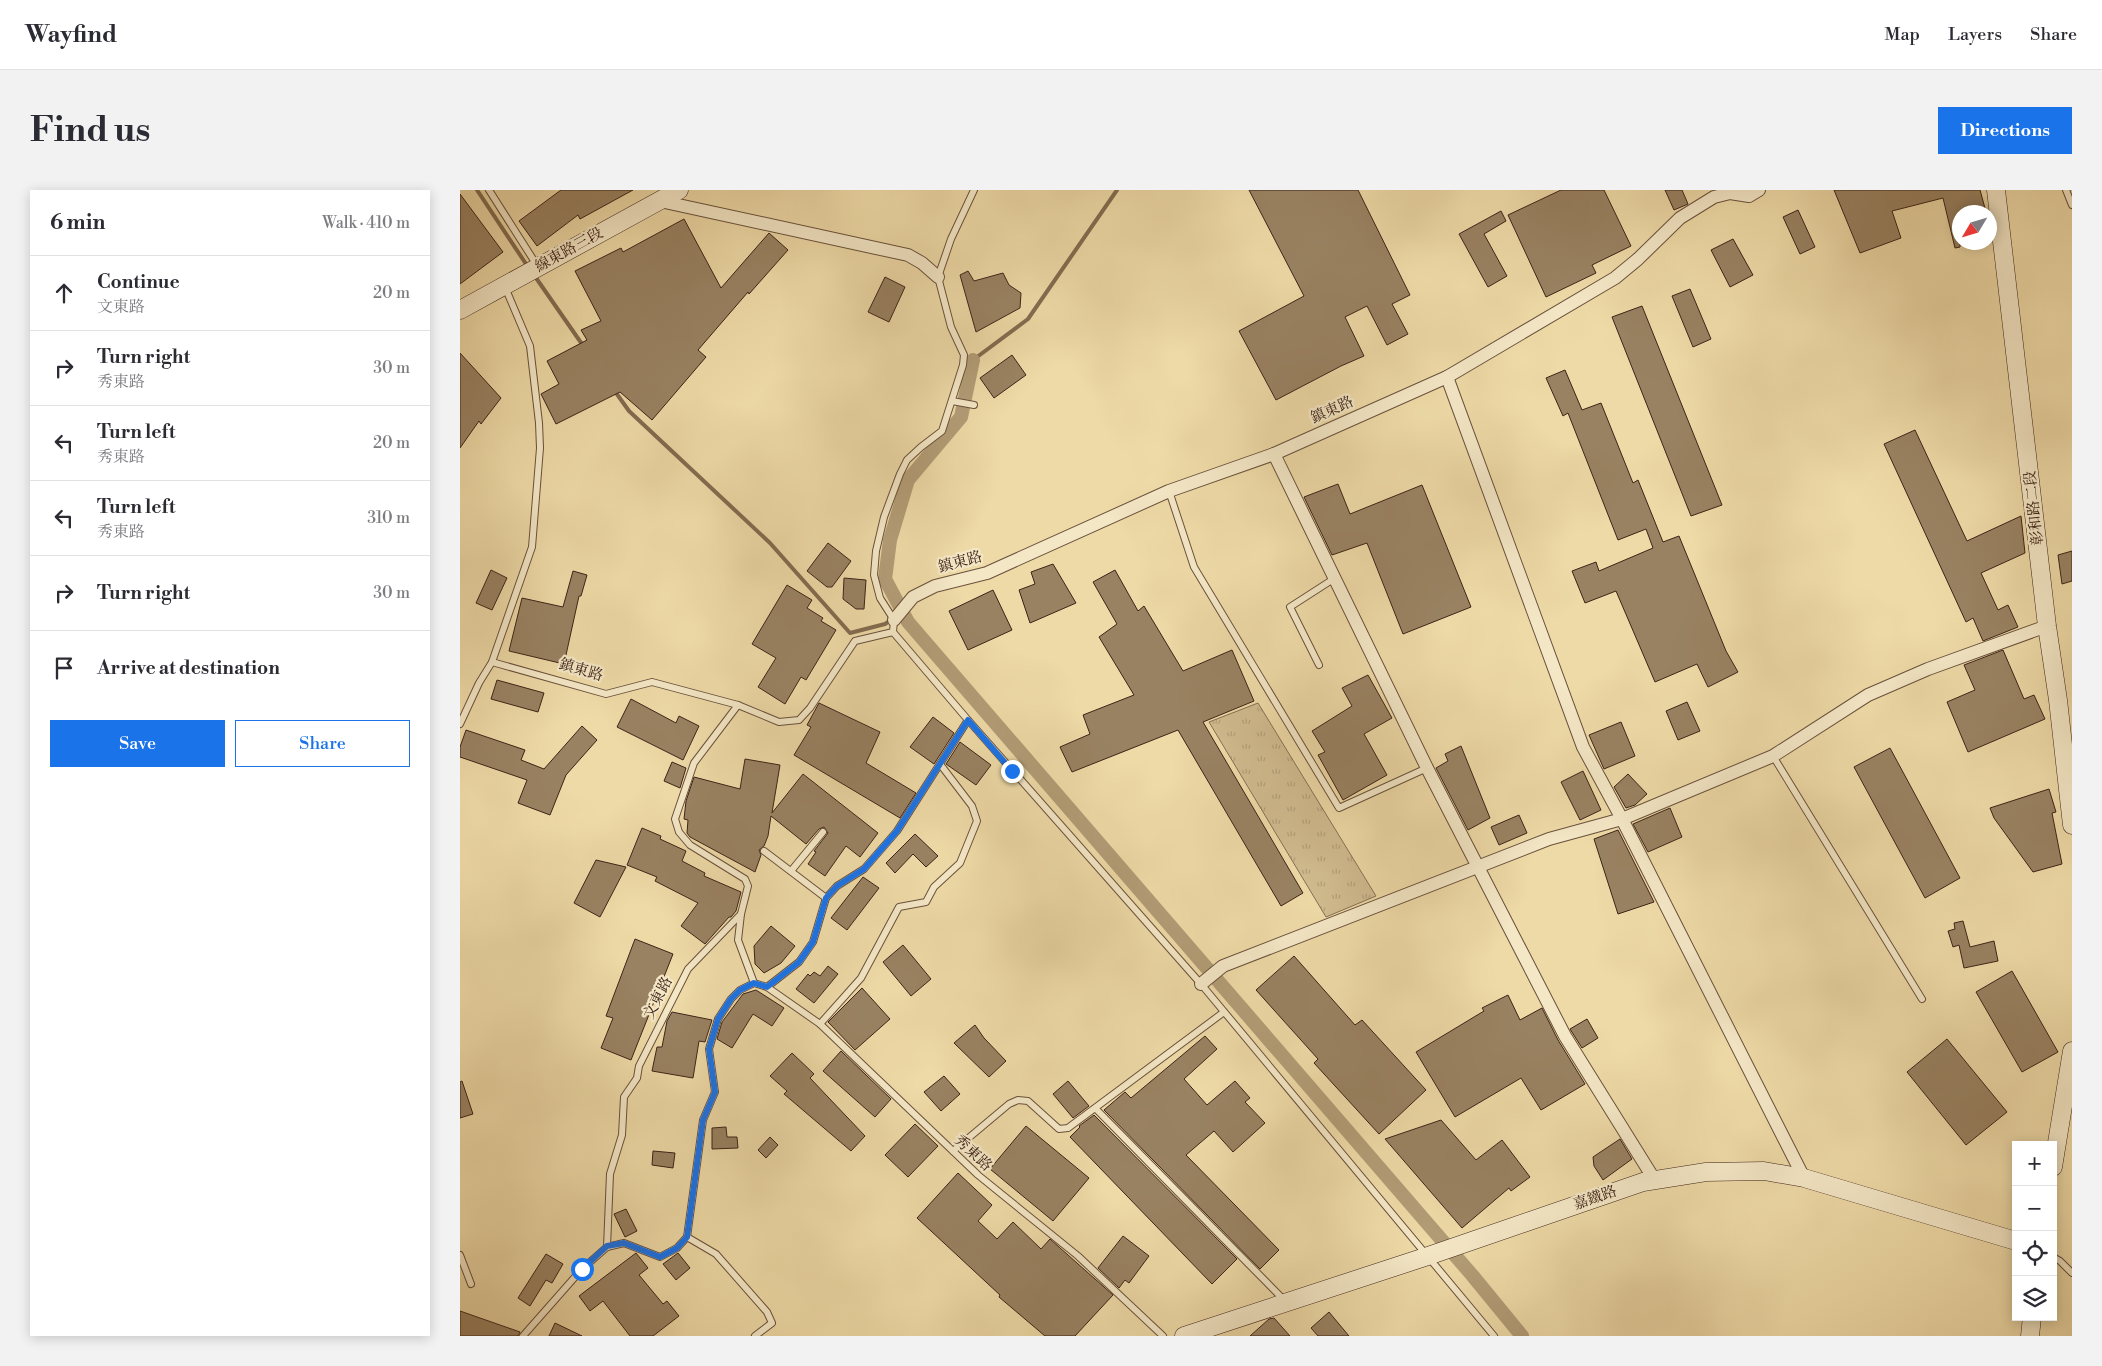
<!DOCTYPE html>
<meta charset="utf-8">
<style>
body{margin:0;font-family:"Libre Bodoni","Noto Serif TC",serif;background:#f2f2f3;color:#2b2b33}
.controls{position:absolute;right:15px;bottom:15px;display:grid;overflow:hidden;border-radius:0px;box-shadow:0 2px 12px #0003}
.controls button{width:45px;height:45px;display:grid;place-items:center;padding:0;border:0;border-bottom:1px solid #e1e1e2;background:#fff;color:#2b2b33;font:25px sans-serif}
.compass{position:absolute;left:1492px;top:15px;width:45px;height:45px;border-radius:50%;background:#fff;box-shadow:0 2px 12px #0003;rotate:232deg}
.stop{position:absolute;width:15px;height:15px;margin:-11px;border:4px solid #1a73e8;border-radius:50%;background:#fff}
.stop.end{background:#1a73e8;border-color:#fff;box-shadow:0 1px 5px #0008}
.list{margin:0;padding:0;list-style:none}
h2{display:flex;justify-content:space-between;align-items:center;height:65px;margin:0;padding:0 20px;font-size:21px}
h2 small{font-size:16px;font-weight:400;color:#7c7c81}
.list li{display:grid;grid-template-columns:32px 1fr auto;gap:15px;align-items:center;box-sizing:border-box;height:75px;padding:0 20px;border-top:1px solid #e1e1e2}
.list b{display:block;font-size:19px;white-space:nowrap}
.list p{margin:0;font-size:16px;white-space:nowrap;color:#7c7c81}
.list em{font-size:16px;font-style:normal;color:#7c7c81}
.actions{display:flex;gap:10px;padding:15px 20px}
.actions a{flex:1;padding:11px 0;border:1px solid #1a73e8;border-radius:0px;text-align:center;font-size:18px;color:#1a73e8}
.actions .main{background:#1a73e8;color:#fff}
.icon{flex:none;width:28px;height:28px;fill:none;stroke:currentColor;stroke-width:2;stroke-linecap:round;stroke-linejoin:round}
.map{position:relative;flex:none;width:1612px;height:1146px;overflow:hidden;border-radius:0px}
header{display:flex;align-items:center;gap:30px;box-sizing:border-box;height:70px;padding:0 25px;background:#fff;border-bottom:1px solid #e1e1e2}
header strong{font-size:24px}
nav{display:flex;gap:28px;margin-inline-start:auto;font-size:18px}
.intro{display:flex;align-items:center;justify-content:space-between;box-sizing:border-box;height:120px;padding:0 30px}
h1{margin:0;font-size:35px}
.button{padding:12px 22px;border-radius:0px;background:#1a73e8;color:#fff;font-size:18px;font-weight:700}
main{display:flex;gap:30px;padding:0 30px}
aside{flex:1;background:#fff;border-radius:0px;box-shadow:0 2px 12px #0003}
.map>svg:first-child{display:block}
</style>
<header>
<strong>Wayfind</strong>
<nav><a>Map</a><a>Layers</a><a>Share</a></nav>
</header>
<div class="intro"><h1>Find us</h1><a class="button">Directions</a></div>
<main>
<aside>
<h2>6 min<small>Walk · 410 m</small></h2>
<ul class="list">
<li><svg class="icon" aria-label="ahead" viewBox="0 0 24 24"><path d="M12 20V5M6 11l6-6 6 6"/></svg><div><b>Continue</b><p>文東路</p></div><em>20 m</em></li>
<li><svg class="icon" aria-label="right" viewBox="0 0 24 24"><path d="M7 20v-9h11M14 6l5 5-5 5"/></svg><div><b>Turn right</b><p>秀東路</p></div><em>30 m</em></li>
<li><svg class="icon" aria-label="left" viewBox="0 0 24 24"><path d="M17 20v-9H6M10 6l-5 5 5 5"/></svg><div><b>Turn left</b><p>秀東路</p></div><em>20 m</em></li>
<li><svg class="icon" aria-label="left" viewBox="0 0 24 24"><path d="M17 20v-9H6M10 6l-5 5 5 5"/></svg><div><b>Turn left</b><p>秀東路</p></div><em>310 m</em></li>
<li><svg class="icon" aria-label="right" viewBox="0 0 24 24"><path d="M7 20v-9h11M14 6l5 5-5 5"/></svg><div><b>Turn right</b></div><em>30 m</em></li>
<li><svg class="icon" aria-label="arrive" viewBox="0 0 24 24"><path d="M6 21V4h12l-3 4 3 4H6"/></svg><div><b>Arrive at destination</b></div></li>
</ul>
<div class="actions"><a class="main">Save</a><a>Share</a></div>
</aside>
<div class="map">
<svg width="1612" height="1146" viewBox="0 0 1612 1146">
<defs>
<pattern id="grass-tufts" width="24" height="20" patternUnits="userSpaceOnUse" patternTransform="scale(1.25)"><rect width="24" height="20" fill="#d0bb8f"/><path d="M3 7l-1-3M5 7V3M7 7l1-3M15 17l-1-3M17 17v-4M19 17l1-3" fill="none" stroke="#b4a07b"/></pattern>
</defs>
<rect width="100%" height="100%" fill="#eedaa7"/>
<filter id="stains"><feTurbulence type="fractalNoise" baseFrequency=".004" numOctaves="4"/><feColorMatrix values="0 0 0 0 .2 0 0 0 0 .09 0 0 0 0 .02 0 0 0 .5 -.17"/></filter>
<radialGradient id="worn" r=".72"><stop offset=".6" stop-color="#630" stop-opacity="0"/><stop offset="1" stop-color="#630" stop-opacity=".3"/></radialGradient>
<polygon fill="url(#grass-tufts)" stroke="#866f54" points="798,513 916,706 866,727 749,532"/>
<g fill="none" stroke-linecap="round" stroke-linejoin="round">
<g stroke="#836c50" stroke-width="4">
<polyline points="17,0 68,77"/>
<polyline points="74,85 124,157"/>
<polyline points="513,170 568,129 657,0"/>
<polyline points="154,200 169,221 310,353 390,443 425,434 431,430"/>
</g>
<polyline stroke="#b29c76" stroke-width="14" points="513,170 501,227 448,290 430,350 425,389 448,432 1012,1085 1062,1146"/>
</g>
<g fill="#998262" stroke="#3d2318">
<polygon points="101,0 173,0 120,29 118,25 77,56 59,31"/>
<polygon points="789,0 898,0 950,105 932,114 948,144 927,155 907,116 885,127 904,166 881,176 816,210 779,141 844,106"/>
<polygon points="1101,0 1144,0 1171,56 1132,75 1136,83 1086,107 1048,25"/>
<polygon points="1205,0 1222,0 1228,14 1214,20"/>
<polygon points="1374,0 1520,0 1526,22 1500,22 1500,57 1495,58 1483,8 1432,21 1441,48 1400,63"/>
<polygon points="0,4 43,62 0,94"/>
<polygon points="1338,20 1355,57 1340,64 1323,27"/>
<polygon points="1041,21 1046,31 1024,44 1047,86 1028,97 999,44"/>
<polygon points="224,29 261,98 309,43 328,60 289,104 288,102 238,160 246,167 192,230 160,202 96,234 81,204 99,194 87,171 127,150 121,140 141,131 115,81 161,58 163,62"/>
<polygon points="1273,49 1293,85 1270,97 1251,60"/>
<polygon points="508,81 514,91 543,83 549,95 561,103 560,118 516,142 500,85"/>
<polygon points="425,87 445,97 429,132 408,122"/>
<polygon points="1230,99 1251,149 1233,157 1212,106"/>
<polygon points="1182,116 1262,315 1231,326 1152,127"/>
<polygon points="0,163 41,208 21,234 19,231 0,258"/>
<polygon points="552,165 566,185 534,208 520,188"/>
<polygon points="1105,180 1122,220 1141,213 1173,293 1178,290 1203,352 1219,346 1266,461 1278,482 1248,497 1237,474 1195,492 1156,401 1125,413 1112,381 1136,372 1139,381 1193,358 1186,339 1158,350 1108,223 1103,226 1086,188"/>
<polygon points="1455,240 1507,351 1561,326 1565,363 1521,383 1538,420 1548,415 1558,437 1523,451 1513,428 1506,432 1424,254"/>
<polygon points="878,294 890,324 962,295 1011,417 943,444 907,353 872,365 844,307"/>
<polygon points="368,353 391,371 372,397 367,397 347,381"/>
<polygon points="1612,361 1612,391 1602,394 1598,365"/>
<polygon points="593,374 616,413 570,433 559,400 575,394 571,382"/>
<polygon points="31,380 47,388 32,420 16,413"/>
<polygon points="655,380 678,421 684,416 723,481 772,460 794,511 743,532 843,703 821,716 718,540 612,582 600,557 630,544 623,525 674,505 639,447 657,434 633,392"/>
<polygon points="113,381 127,385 121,406 119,406 104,474 49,461 62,408 103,417"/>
<polygon points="384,388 406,390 404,419 396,419 383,409"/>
<polygon points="327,395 352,410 347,418 363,428 361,431 376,440 346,490 341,487 325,514 298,497 316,468 292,454"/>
<polygon points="533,400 552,440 508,460 489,421"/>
<polygon points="1543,460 1564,509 1574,505 1585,529 1508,562 1487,512 1515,500 1504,475"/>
<polygon points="908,485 932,528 904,544 927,585 883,610 858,565 865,562 852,541 892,516 882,498"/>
<polygon points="37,490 84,503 78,522 31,509"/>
<polygon points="171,509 216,533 219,526 239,536 223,570 157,537"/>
<polygon points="1227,512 1240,541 1218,550 1206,521"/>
<polygon points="359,513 420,542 406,573 456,603 440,628 334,565 351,537 347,535"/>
<polygon points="473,527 494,543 474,574 450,557"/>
<polygon points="1161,532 1175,566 1144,579 1129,545"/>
<polygon points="122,536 137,550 106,585 90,625 58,613 67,590 0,567 0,557 6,540 65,560 61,570 84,579"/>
<polygon points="500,552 531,575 516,595 486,574"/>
<polygon points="1001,556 1030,628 1008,640 976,578 988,571 985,564"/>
<polygon points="1430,558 1500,688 1465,708 1394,577"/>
<polygon points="285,569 320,575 312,623 343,584 418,643 400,667 386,656 365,686 348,674 356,662 354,661 368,643 364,637 359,639 346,654 311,626 308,646 304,656 299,660 301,665 295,682 230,647 227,643 228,630 224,629 226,611 234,587 280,599"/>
<polygon points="212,572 226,578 220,598 204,591"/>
<polygon points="1123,581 1141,620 1120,630 1101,592"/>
<polygon points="1168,584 1187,604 1175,615 1166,618 1154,597"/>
<polygon points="1589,599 1596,622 1592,623 1602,674 1573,682 1534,628 1530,618"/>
<polygon points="1210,618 1222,647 1188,662 1173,634"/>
<polygon points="1059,625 1067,643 1039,655 1031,637"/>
<polygon points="182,638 201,646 200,649 226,661 222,671 245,683 244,686 281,702 276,721 271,727 269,727 245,754 221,736 238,713 195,691 197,687 167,675"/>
<polygon points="1158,640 1194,712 1158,724 1134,649"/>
<polygon points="455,644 478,666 466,677 453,664 435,683 426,673"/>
<polygon points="136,670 166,677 140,727 114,713"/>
<polygon points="403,687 419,698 387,740 371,728"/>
<polygon points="1503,731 1510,757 1534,751 1538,771 1504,778 1499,755 1493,757 1488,741 1495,739 1494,733"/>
<polygon points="311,736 335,756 321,773 304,783 295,774 294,756"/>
<polygon points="175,749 213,764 171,870 141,858 153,828 146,826"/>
<polygon points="443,755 471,789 451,806 423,772"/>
<polygon points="834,766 895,835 902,830 966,900 919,944 854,873 858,869 796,800"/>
<polygon points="368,776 378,784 354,813 336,799 348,784 350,786 354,782 360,786"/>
<polygon points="1552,781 1598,862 1562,882 1516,802"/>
<polygon points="402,798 430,829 395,860 368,832"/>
<polygon points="296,800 324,818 312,836 293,824 272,858 257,849 262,832 283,804"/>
<polygon points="1048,805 1060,830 1082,818 1098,850 1125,894 1081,920 1061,888 995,927 956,862 1024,821 1022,818"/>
<polygon points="212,822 252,830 245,852 239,851 233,888 192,881 197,857 202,857 207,831"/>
<polygon points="1127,829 1138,848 1122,858 1110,839"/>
<polygon points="515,835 524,848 546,871 529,887 494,853"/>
<polygon points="745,846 757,859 724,889 747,915 775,891 790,908 785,912 805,933 773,962 754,941 726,965 819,1060 800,1079 644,920 665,902 671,908"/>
<polygon points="1487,849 1547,922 1506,955 1447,882"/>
<polygon points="381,861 431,909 415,927 363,881"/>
<polygon points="332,863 354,884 350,888 405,946 391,961 324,904 327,901 310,886"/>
<polygon points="484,886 500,904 481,921 464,902"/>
<polygon points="2,891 13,924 0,928 0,892"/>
<polygon points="608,891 629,916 613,928 593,904"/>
<polygon points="634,925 777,1069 752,1094 610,947 620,937 619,936"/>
<polygon points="981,930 1016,970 1042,950 1070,987 1051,1001 1049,998 1002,1038 925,949"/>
<polygon points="455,934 478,956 448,987 425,965"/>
<polygon points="566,936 629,988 593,1031 530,979"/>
<polygon points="266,937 267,947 277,947 278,958 252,959 252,938"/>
<polygon points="310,947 318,955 306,968 298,960"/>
<polygon points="1160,949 1172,969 1143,990 1134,976 1133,967"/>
<polygon points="193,961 215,963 213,978 192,975"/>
<polygon points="498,983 532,1015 518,1031 537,1049 553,1032 581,1059 590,1049 653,1105 615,1146 585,1146 539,1107 540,1105 457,1028"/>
<polygon points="166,1019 177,1041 165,1047 154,1024"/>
<polygon points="663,1046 689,1066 669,1093 665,1090 659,1098 638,1078"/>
<polygon points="176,1063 188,1078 179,1085 203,1114 207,1111 219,1126 193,1146 170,1146 143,1111 130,1121 119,1106"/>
<polygon points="218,1063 230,1078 216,1090 203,1074"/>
<polygon points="86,1064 103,1074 92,1093 86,1090 70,1116 58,1108"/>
<polygon points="0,1121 60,1142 58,1146 0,1146"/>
<polygon points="869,1122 889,1146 858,1146 851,1138"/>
<polygon points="814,1128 830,1146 790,1146 809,1129"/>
<polygon points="95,1133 122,1146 89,1146"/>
</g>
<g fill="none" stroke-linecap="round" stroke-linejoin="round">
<defs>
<g id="lane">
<polyline points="29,0 78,77"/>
<polyline points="514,0 491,49 478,87 491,137 504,165 503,175 482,241 461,257 447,270 440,284 424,327 416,361 414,385 420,408 434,430 433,442 508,530 741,794 1034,1146"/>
<polyline points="1606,0 1612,15"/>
<polyline points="492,211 514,215"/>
<polyline points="709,301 734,377 879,618 967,578"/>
<polyline points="32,472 72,357 80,258 79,233 70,156 45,97"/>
<polyline points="859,475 830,417 875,388"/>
<polyline points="0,534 19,493 32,472 146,504 192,492 278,515 319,532 339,530 350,518 395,451 433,442"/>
<polyline points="1313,566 1462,809"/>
<polyline points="304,661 366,708"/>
<polyline points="331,681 363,642"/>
<polyline points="281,724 278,750 294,793"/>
<polyline points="307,797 360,834 518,985 618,1066 703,1146"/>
<polyline points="360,834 401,788 439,717 466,712 474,697 500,673 517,631 512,616 480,574"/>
<polyline points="636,919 825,1111"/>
<polyline points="493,961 549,914 558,910 568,911 599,939 608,938 764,822"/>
<polyline points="227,1047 256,1064 307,1122 312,1133 295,1146"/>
<polyline points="147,1057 164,1053 200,1067 217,1058 227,1047 243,930 255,902 249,859 258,829 271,809 280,800 294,793 307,797 339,772 353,752 366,708 377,696 404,679 437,641 508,530"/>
<polyline points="0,1065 11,1094"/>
<polyline points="1593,1067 1600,1071 1612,1083"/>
<polyline points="63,1146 122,1079 147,1057 150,984 162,945 164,907 177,888 179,876 228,779 281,724 288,696 285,689 230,655 219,642 215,629 234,573 278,515"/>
</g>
<g id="street">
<polyline points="200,11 448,65 462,73 478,87"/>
<polyline points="987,187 1123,557 1162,629 1344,988"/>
<polyline points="814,264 967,578 1105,846 1194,989"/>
<polyline points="434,430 453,407 475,396 527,383 709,301 814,264 987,187 1155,88 1178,69 1220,28 1254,7 1270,3 1289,6 1299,0"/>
<polyline points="741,794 763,776 1089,649 1162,629 1313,566 1408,505 1468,479 1587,436"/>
</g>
<g id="secondary">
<polyline points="1536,0 1587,436 1598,510 1612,635"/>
<polyline points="0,120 219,0"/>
<polyline points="1593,977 1612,861"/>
<polyline points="724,1146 968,1066 1183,992 1246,982 1304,981 1344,988 1556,1051"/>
<polyline points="1570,1146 1572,1127"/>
</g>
</defs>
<use href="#lane" stroke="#69513c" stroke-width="8"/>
<use href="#street" stroke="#69513c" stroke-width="14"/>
<use href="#secondary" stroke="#3d2318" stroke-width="19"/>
<use href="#lane" stroke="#f4e7c6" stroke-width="6"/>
<use href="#street" stroke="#f4e7c6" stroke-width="12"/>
<use href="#secondary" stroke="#f4e7c6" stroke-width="18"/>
</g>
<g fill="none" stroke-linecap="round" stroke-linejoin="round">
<polyline stroke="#1a73e8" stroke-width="6" points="122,1079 147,1056 164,1053 200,1067 217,1058 227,1047 243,930 255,902 249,859 258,829 271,809 280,800 294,793 307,797 339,772 353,752 366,708 377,696 404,679 437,641 508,530 552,581"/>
</g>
<g text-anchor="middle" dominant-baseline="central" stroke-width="4.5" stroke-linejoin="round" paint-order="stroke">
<g font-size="15" fill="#3d2318" stroke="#f4e7c6">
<text transform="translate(109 60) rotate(-29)">線東路三段</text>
<text transform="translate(872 220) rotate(-24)">鎮東路</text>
<text transform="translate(1574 318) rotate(-96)">彰和路二段</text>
<text transform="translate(500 372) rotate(-15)">鎮東路</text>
<text transform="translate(121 480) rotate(16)">鎮東路</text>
<text transform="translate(198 808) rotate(-63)">文東路</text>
<text transform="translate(513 963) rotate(43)">秀東路</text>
<text transform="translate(1135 1008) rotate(-19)">嘉鐵路</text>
</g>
</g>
<rect width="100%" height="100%" filter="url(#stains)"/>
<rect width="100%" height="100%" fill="url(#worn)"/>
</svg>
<div class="controls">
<button>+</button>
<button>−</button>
<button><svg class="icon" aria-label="locate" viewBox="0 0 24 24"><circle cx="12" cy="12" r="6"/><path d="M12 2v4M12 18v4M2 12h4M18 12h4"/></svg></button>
<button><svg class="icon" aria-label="layers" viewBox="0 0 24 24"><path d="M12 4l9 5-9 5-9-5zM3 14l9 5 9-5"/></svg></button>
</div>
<svg class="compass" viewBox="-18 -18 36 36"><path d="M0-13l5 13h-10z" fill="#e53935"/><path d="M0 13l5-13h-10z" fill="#7c7c81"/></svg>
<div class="stop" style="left:122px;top:1079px"></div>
<div class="stop end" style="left:552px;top:581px"></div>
</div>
</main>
